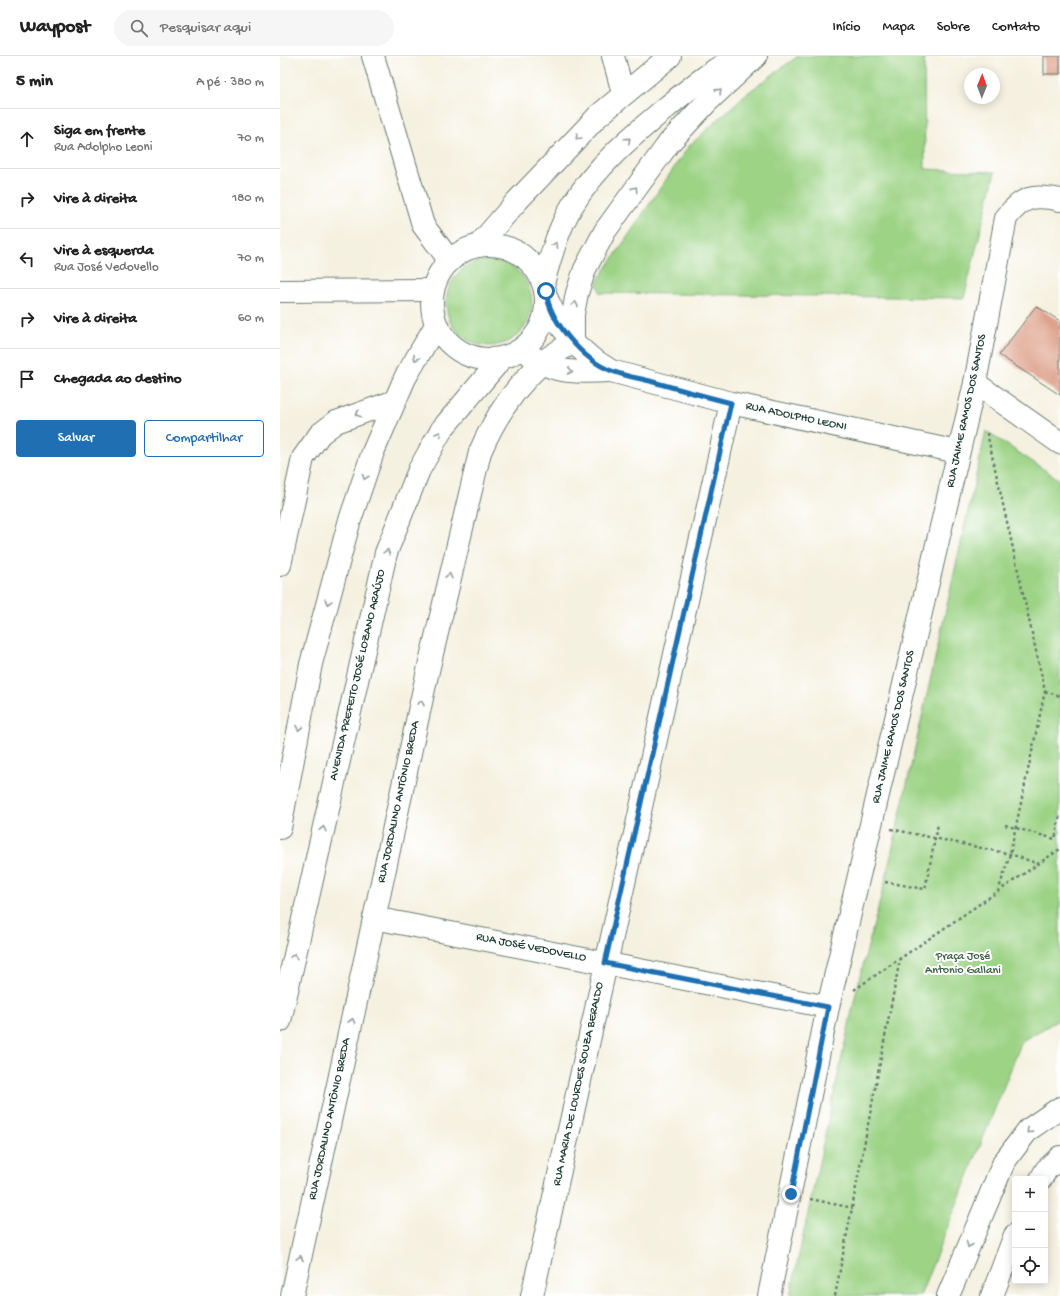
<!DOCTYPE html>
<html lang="pt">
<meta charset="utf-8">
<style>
body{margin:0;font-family:"Gochi Hand",sans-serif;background:#f6f6f6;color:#222}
.controls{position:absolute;right:12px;bottom:12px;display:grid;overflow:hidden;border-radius:4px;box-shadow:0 2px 10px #0003}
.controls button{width:36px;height:36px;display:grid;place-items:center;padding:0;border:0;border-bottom:1px solid #e0e0e0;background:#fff;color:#222;font:20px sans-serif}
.compass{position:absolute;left:684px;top:12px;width:36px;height:36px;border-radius:50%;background:#fff;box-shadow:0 2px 10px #0003;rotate:1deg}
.stop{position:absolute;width:12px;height:12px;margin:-9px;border:3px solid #1f6fb2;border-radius:50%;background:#fff}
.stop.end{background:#1f6fb2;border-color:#fff;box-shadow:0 1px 4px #0008}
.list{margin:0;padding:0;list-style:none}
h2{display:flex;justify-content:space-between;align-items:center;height:52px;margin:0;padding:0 16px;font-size:17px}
h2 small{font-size:13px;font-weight:400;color:#767676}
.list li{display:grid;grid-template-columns:26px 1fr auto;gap:12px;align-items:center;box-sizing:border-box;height:60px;padding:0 16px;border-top:1px solid #e0e0e0}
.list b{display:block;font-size:15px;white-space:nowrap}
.list p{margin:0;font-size:13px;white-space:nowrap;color:#767676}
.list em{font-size:13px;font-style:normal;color:#767676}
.actions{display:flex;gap:8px;padding:12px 16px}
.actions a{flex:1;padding:9px 0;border:1px solid #1f6fb2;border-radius:4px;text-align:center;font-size:14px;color:#1f6fb2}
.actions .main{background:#1f6fb2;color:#fff}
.icon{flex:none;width:22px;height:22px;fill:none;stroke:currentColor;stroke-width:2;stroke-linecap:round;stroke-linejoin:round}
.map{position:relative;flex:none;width:780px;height:1240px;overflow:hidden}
header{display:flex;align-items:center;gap:24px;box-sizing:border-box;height:56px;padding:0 20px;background:#fff;border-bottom:1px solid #e0e0e0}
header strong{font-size:19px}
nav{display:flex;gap:22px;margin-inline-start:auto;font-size:14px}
.search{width:280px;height:36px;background:#f6f6f6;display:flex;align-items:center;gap:10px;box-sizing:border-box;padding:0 14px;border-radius:22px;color:#767676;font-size:15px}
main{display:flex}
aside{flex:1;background:#fff}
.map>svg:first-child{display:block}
</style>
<header>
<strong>Waypost</strong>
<div class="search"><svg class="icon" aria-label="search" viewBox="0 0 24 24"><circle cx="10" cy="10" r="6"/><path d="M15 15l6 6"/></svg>Pesquisar aqui</div>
<nav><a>Início</a><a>Mapa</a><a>Sobre</a><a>Contato</a></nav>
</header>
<main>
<aside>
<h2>5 min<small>A pé · 380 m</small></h2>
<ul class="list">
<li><svg class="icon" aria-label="ahead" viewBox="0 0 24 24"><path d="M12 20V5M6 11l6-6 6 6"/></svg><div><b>Siga em frente</b><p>Rua Adolpho Leoni</p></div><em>70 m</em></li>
<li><svg class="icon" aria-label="right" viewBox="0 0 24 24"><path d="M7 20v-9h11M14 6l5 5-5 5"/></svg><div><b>Vire à direita</b></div><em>180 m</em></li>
<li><svg class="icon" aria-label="left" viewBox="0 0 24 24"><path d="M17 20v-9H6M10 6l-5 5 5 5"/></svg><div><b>Vire à esquerda</b><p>Rua José Vedovello</p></div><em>70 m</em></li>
<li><svg class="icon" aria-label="right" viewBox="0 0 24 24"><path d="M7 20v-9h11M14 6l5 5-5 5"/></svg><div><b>Vire à direita</b></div><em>60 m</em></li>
<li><svg class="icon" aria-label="arrive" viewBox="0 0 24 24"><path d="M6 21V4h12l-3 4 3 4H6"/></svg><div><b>Chegada ao destino</b></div></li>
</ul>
<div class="actions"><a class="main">Salvar</a><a>Compartilhar</a></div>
</aside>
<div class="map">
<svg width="780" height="1240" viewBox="0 0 780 1240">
<rect width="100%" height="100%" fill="#fff"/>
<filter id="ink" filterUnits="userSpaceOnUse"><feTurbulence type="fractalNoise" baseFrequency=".025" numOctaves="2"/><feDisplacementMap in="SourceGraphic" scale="8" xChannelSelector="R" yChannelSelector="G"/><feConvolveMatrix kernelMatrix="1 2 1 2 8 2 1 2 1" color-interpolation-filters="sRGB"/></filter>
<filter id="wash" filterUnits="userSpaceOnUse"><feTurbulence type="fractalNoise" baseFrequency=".012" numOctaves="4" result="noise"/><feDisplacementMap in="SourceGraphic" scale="16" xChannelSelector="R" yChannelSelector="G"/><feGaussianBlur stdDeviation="0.9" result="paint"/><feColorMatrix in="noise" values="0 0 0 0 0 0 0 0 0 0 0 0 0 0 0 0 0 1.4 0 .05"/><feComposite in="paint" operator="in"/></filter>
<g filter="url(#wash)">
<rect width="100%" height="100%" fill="#f5f1e0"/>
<g fill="#9cd385" stroke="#5e885c">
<polygon points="518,0 644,0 645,113 715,116 684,242 320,237 317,226 408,91 466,38"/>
<circle cx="209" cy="247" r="43"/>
<polygon points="706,375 780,424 780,963 742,985 640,1240 510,1240 577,932 605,826"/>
</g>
<g id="blocks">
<g fill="#dea28c">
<rect x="764" y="0" width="16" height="18"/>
<polygon points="756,250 780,265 780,339 719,299"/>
</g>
</g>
</g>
<g filter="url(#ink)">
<use href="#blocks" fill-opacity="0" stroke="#6a7c70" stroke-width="1"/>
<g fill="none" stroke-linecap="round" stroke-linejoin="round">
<defs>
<g id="street">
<polyline points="93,0 143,169 170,205"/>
<polyline points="333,0 343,37"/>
<polyline points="0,235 153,234"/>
<polyline points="267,243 278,266 293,286 311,302 331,315 451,347 678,396"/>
<path d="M243 292C268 319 297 317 331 315"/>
<polyline points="695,327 780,387"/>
<polyline points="94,862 548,951"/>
<path d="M12 1240 147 619 200 396C214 363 235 331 262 307 271 299 283 293 293 286"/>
<polyline points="252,1240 451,347"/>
<path d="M489 1240 548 951 695 327 726 162C742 141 753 138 780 144"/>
</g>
<g id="secondary">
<polyline points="761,1123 766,1114 780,1101"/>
<polyline points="668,1240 724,1106 748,1074 780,1052"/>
<polyline points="712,1240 735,1179"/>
</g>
<g id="primary">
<circle cx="209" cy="246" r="57"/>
<polyline points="198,190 237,145 318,60 390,0"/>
<path d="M263 227C271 200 278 173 292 150 316 110 352 80 387 51 410 32 433 13 459 0"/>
<polyline points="293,286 293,258 297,237 305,213 325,175 389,87 427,46 476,0"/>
<polyline points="0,509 23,402 40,378 56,366 115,345"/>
<polyline points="0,772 31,608 69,467 93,396 125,322 156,269"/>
<polyline points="0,965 106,497 139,414 162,373 222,302"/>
</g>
</defs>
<use href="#street" stroke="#6a7c70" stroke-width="24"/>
<use href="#secondary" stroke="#6a7c70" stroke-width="24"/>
<use href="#primary" stroke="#6a7c70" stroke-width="24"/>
<g stroke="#6a7c70" stroke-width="2.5" stroke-dasharray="3 3" stroke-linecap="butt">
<polyline points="707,377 765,635 730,798 718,836"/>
<polyline points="765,635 780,640"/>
<polyline points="725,769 775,783 780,759"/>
<polyline points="611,773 730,798 759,808"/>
<polyline points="605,826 645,833 658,768"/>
<polyline points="574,934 780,793"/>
<polyline points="530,1143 573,1152"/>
<polyline points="555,1240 620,903"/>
</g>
<use href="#street" stroke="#fff" stroke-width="22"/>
<use href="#secondary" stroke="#fff" stroke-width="22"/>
<use href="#primary" stroke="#fff" stroke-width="22"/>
</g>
<defs><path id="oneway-chevron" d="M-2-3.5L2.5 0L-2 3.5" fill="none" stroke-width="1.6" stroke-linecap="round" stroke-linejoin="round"/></defs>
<g stroke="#8f9e9a">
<use href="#oneway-chevron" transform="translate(439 35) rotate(-44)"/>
<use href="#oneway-chevron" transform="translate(298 81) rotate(134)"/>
<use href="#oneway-chevron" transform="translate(348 84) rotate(-42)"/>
<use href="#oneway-chevron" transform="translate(355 133) rotate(-54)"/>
<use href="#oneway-chevron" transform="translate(275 189) rotate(-69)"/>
<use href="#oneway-chevron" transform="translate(295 248) rotate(-80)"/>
<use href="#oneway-chevron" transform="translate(136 302) rotate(120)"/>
<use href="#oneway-chevron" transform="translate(290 315) rotate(10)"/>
<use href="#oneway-chevron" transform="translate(78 358) rotate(161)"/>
<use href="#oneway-chevron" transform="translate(159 378) rotate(-59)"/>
<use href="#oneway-chevron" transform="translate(85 421) rotate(109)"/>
<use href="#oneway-chevron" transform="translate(107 496) rotate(-72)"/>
<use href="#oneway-chevron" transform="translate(169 520) rotate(-77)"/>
<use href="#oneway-chevron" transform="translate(48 546) rotate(105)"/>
<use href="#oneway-chevron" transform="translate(141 647) rotate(-78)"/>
<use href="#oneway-chevron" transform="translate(19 672) rotate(100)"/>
<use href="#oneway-chevron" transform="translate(43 773) rotate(-77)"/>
<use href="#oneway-chevron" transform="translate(14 900) rotate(-77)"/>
<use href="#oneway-chevron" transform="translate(72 965) rotate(-78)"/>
<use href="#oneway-chevron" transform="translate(749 1075) rotate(136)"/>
<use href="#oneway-chevron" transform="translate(689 1189) rotate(113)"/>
<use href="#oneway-chevron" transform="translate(20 1202) rotate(-78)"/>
</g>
</g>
<g fill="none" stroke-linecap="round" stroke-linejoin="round" filter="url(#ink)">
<path stroke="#1f6fb2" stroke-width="5" d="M266 235C269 265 304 305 332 315 344 320 358 322 370 325 397 333 424 340 451 347L325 907 548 951 511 1138"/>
</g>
<g text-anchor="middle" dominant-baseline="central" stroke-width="4" stroke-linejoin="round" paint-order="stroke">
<g font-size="12" fill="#1f3d34" stroke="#fff">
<text transform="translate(687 355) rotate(-78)">RUA JAIME RAMOS DOS SANTOS</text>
<text transform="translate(516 361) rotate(12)">RUA ADOLPHO LEONI</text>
<text transform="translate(78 619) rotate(-77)">AVENIDA PREFEITO JOSÉ LOZANO ARAÚJO</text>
<text transform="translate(614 671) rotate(-77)">RUA JAIME RAMOS DOS SANTOS</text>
<text transform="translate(119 746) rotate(-78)">RUA JORDALINO ANTÔNIO BREDA</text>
<text transform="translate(251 892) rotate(11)">RUA JOSÉ VEDOVELLO</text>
<text transform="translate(299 1028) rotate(-78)">RUA MARIA DE LOURDES SOUZA BERALDO</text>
<text transform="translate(50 1063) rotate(-78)">RUA JORDALINO ANTÔNIO BREDA</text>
</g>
<g font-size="12" fill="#3e6248" stroke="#fff">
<text x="683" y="901">Praça José<tspan x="683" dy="14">Antonio Gallani</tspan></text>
</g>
</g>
</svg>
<div class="controls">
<button>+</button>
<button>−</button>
<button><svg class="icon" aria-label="locate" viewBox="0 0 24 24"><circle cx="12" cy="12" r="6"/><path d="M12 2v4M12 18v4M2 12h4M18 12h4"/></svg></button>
</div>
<svg class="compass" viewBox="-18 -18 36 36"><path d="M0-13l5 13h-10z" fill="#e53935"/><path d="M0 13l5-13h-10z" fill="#767676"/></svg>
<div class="stop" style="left:266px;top:235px"></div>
<div class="stop end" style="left:511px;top:1138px"></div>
</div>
</main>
